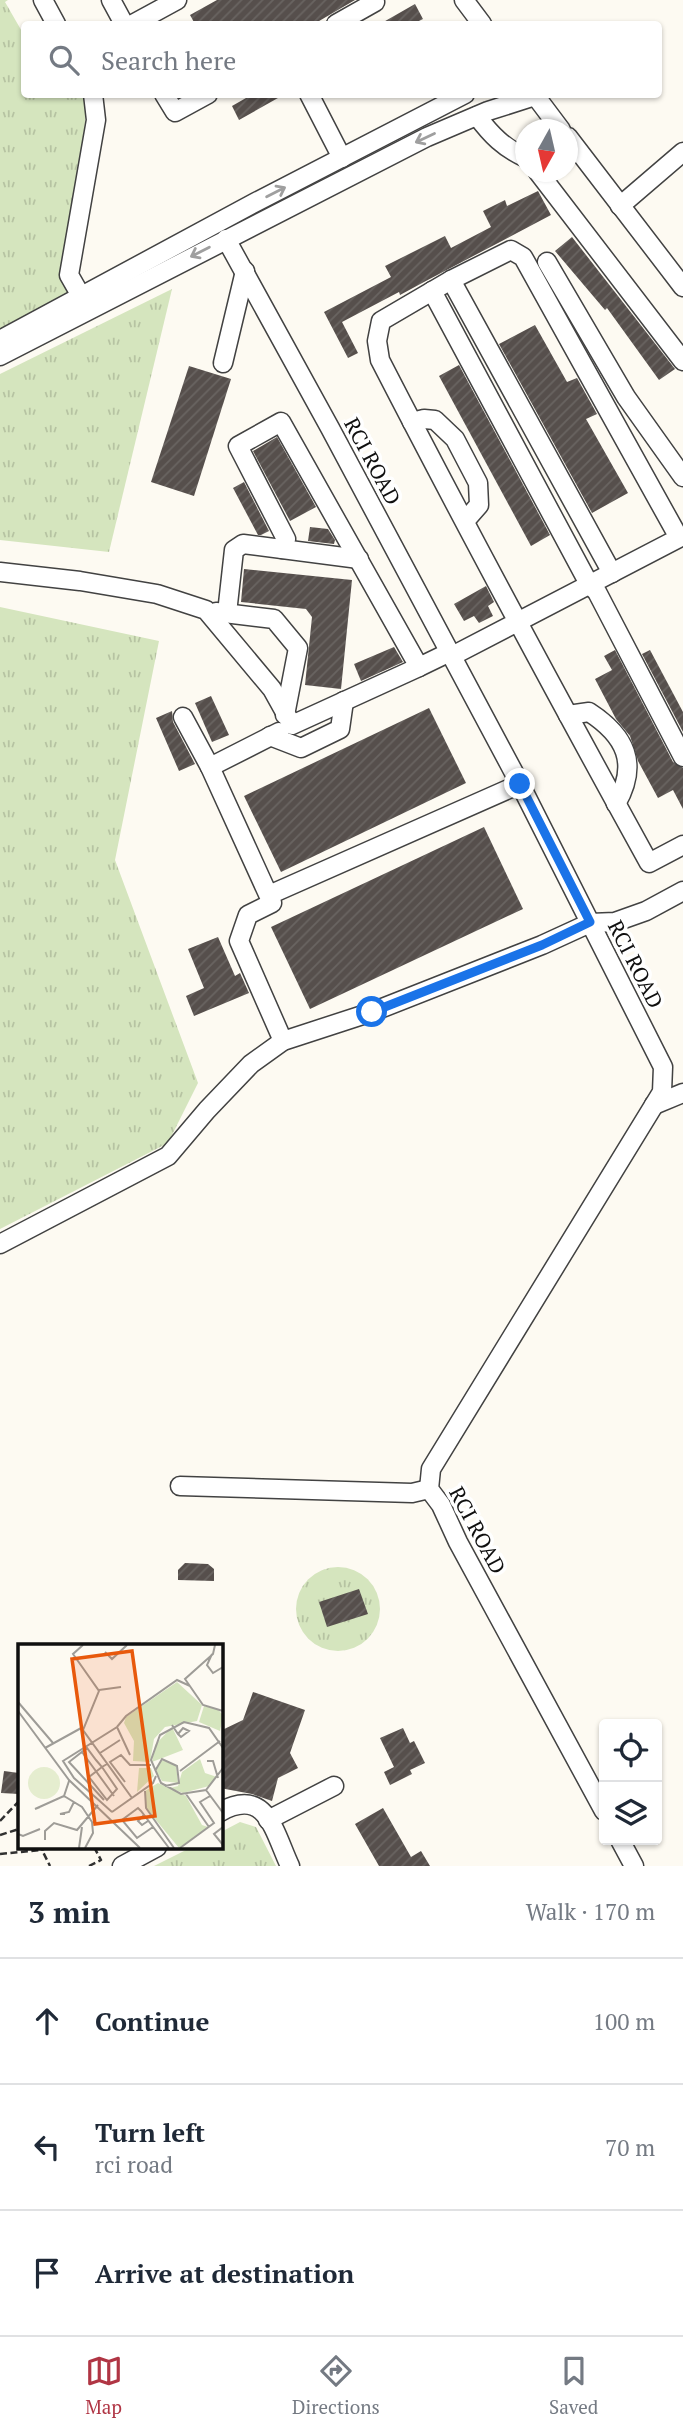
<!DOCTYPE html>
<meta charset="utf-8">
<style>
body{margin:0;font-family:"PT Serif",serif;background:#f2f2f3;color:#1f2937}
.controls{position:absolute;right:21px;bottom:21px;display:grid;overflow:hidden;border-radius:7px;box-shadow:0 2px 5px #0004}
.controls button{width:63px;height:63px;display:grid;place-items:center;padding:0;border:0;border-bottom:2px solid #e0e1e3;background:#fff;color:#1f2937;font:35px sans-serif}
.compass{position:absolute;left:515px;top:119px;width:63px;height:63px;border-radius:50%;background:#fff;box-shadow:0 2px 5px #0004;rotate:188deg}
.stop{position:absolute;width:21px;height:21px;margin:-16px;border:5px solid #1a73e8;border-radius:50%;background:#fff}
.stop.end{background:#1a73e8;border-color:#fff;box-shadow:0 2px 7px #0008}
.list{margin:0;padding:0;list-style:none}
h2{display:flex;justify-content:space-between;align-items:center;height:91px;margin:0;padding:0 28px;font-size:30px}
h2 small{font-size:23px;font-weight:400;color:#747a83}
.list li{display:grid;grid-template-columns:46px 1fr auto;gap:21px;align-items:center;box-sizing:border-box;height:126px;padding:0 28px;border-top:2px solid #e0e1e3}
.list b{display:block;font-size:26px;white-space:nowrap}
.list p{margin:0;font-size:23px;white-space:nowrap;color:#747a83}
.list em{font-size:23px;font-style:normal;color:#747a83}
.icon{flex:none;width:38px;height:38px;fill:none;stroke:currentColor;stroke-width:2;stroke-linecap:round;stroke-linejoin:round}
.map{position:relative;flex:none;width:683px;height:1866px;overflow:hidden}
.search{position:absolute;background:#fff;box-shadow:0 2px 5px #0004;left:21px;right:21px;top:21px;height:77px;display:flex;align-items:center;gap:18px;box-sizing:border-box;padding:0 24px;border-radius:7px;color:#747a83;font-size:26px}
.sheet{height:469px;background:#fff}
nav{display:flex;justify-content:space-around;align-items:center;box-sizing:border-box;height:98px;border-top:2px solid #e0e1e3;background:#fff;font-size:19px;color:#747a83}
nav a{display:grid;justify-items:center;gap:4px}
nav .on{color:#b03544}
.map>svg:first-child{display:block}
</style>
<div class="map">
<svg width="683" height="1866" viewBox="0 0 683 1866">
<defs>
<pattern id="grass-tufts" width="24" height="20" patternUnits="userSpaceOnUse" patternTransform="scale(1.75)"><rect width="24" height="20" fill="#d5e5be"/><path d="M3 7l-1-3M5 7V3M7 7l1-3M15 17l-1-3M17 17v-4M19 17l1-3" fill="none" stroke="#b6c3a2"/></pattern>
<pattern id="building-hatch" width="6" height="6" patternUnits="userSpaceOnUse" patternTransform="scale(1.75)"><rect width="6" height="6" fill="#564f4c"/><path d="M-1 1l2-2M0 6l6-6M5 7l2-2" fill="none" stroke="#696461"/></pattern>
</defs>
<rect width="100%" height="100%" fill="#fdfaf2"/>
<g fill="url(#grass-tufts)">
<polygon points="0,0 8,0 5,2 24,35 24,94 85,95 88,100 64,277 74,295 0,334"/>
<polygon points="172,289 109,552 0,540 0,374"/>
<polygon points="0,607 159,641 115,860 198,1083 168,1143 0,1229"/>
<circle cx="338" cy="1609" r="42"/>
<polygon points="240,1822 256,1827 276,1866 154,1866 192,1847 220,1847 221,1832"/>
</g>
<g fill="url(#building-hatch)">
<polygon points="217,0 355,0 314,24 195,24 190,15"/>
<polygon points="415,4 423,19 413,24 380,24"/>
<polygon points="253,94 285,94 239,120 232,106"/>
<polygon points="538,191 551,215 424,282 400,295 399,292 342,322 358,353 348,358 324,312 391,277 385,266 445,236 451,248 491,227 483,211 505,200 507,206"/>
<polygon points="572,237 675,369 659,380 607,308 605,310 555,251"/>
<polygon points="535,325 567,382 577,378 597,414 586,419 628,493 592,513 499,344"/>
<polygon points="459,365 550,535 531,546 439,376"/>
<polygon points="189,366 231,379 194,496 151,482"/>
<polygon points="277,437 316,507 290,521 253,451"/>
<polygon points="244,482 269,531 261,535 258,535 233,488"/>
<polygon points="310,527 328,529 335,540 334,544 308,541"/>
<polygon points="244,569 352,580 341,689 305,685 312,617 306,609 241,602"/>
<polygon points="486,586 494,602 488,606 493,616 479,623 474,616 464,621 454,604"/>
<polygon points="394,647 403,662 361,681 354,664"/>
<polygon points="615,650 673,762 683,768 683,809 673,790 658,798 638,761 630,736 616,719 595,679 612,670 604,656"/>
<polygon points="650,650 683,712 683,732 642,654"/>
<polygon points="211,696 229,735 212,742 195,703"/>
<polygon points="429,708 466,783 281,872 244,796"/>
<polygon points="172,711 173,722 195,764 179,771 156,718"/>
<polygon points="484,827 523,909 310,1009 271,927"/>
<polygon points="218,937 235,976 240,973 249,993 194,1016 186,996 204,988 188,949"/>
<polygon points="185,1563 208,1564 214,1569 214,1581 178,1580 178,1570"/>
<polygon points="359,1589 368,1614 327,1627 319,1602"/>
<polygon points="253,1692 305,1710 290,1753 298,1768 278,1778 272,1801 252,1794 220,1788 220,1731 243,1720"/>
<polygon points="403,1728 410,1743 414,1741 425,1763 410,1770 412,1774 390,1785 384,1772 394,1767 380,1738"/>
<polygon points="4,1771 19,1773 19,1794 1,1793"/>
<polygon points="383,1808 411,1857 421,1851 430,1866 379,1866 355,1824"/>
</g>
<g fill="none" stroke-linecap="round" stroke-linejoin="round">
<defs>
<g id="minor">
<polyline points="43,0 56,24"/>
<polyline points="111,0 124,24"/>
<polyline points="464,0 482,24"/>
<polyline points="133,24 177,0"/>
<polyline points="336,24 375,2 374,0"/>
<polyline points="164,94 175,112 208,94"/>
<polyline points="309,94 342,158"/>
<polyline points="534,94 561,130"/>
<path d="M477 116C491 135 504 148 526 158"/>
<polyline points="568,137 683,287"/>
<polyline points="538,172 683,361"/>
<polyline points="620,206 683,152"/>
<polyline points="226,239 330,428 520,784 663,1067 662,1092 431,1469 429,1489 441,1505 458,1542 604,1811"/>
<polyline points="547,262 626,397 683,477"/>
<polyline points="451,280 612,573"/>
<polyline points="432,291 589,584 597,592 683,757"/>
<polyline points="81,296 69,275 96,120 93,94"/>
<polyline points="0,340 256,202 465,94"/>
<polyline points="0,356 427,137 488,111 535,96"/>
<polyline points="223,363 245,271"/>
<polyline points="412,422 424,419 435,420 455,439 478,483 479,505 465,521"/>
<polyline points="0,572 80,581 157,594 206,610 272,689 292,725 419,667 281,422 238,446 286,539 282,549"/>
<polyline points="216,612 274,619 298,648 285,715"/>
<polyline points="227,613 234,550 243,544 359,559"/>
<path d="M452 656 679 538 523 257 511 250 451 280 381 321 377 341 380 360C467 529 557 696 649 863L683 845"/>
<polyline points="419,667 450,652"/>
<path d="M568 715 589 712C626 736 639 764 616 804"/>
<polyline points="183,717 210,767 272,903 248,915 239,941 283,1041"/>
<polyline points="270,736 301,748 340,729 344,701"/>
<polyline points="210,767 279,732"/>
<polyline points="269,895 520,784"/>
<polyline points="654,1105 683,1093"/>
<polyline points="0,1244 168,1156 207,1110 251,1064 283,1041 372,1012 542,945 590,923 615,922 646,911 683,891"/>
<polyline points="180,1486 412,1493 429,1489"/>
<path d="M220 1812C267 1786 274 1832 290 1866"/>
<polyline points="268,1820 334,1786"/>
<polyline points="620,1840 634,1866"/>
<polyline points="122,1866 157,1847"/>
</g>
</defs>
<use href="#minor" stroke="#424242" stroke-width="21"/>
<g stroke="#313131" stroke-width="2.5" stroke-dasharray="7 3.5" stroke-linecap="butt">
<polyline points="0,1821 19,1801"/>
<polyline points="0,1835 19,1829"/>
<polyline points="48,1847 42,1850 50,1866"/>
<polyline points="0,1854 42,1850"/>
<polyline points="89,1866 101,1860 94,1847"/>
</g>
<use href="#minor" stroke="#fff" stroke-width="18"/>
</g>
<defs><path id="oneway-shaft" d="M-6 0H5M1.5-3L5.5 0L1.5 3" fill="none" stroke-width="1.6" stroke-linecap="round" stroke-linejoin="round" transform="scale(1.75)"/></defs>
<g stroke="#9f9f9f">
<use href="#oneway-shaft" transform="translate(425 138) rotate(155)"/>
<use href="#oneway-shaft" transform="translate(276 192) rotate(-27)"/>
<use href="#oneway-shaft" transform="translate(200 252) rotate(153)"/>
</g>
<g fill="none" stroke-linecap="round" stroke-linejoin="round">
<polyline stroke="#1a73e8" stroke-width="9" points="372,1012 542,945 590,922 520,784"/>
</g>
<g text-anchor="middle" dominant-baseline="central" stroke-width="7" stroke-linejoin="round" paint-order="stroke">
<g font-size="21" fill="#0f0f0f" stroke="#fff">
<text transform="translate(373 461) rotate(62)">RCI ROAD</text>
<text transform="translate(636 964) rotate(63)">RCI ROAD</text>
<text transform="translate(478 1530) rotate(62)">RCI ROAD</text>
</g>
</g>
<g transform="translate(18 1644)">
<rect width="205" height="205" fill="#fdfaf2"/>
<path d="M159 38 184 61 179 77 147 83 136 95 132 118 115 117 116 97 106 79 108 73ZM186 62 200 65 205 72 202 87 181 78ZM154 83 165 106 134 118 137 101ZM182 115 187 129 199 133 191 142 165 149 152 144 160 142 164 128ZM143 116 158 121 160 139 144 137 138 127ZM121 124H133L136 132 119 148ZM140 139 168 152 184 181 190 183 161 204 128 164 127 147Z" fill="#d5e5be"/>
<path d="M10 139a16 16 0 1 1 32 0a16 16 0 1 1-32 0Z" fill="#e5edcf"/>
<path fill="none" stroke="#9e9c97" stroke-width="2" d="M65 1 55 10 81 47 65 86 114 154M197 1 195 10 167 35 185 61 205 67M87 8 94 15 109 1M194 10 189 21 195 29 205 23M81 46 103 43M0 58 35 99M0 67 51 136 122 204M154 81 160 90 163 93 171 87 165 84 160 90M99 83 112 111M27 104 65 83M205 104 191 84 166 78 142 91 133 116 143 139 163 150 188 146 205 124M64 108 96 152M82 109 102 96M189 117H195L200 134M137 127 144 115 159 122 161 139 147 142M162 127 202 97M107 138 92 118 103 111 112 121H133M188 146 205 169M127 147 128 164 156 204M168 150 191 183M46 152 64 163 74 178 75 189 67 204M86 156 51 118 69 104 78 116 84 123 99 145 89 156 71 133 84 123 89 120M22 163 17 165 46 152 51 137M94 168 56 134 45 117 99 83 108 72 159 36 172 42M94 168 135 139 138 132M47 170H42L51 168 56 158M126 171 120 177 124 181 130 177M135 183 119 194 104 176 120 164 123 167 151 204M205 183 196 190 205 201M0 190 5 192 22 185M27 196V187L36 179 59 186 80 161M61 204 64 183M162 204 196 179 182 158 192 152"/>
<path fill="#e8590c" fill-opacity="0.15" stroke="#e8590c" stroke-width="3.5" d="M114 7 137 172 77 180 54 15Z"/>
<rect width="205" height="205" fill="none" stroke="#0f0f0f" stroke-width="3.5"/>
</g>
</svg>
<div class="controls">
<button><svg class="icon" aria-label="locate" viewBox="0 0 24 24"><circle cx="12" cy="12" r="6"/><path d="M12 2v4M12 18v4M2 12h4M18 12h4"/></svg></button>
<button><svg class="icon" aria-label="layers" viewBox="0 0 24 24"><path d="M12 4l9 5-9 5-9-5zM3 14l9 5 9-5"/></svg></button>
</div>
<svg class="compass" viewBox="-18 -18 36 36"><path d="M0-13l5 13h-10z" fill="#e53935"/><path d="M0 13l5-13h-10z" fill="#747a83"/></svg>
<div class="stop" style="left:372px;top:1012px"></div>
<div class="stop end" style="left:520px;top:784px"></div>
<div class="search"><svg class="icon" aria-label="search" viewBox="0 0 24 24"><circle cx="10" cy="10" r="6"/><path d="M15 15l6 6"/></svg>Search here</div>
</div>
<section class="sheet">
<h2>3 min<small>Walk · 170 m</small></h2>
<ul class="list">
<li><svg class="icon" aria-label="ahead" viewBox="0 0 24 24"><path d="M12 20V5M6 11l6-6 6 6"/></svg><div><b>Continue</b></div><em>100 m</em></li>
<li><svg class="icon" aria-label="left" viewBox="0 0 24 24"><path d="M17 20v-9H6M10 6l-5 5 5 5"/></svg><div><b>Turn left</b><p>rci road</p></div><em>70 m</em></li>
<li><svg class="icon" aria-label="arrive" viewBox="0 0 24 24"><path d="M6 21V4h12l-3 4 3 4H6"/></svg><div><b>Arrive at destination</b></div></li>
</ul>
</section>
<nav>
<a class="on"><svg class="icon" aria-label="map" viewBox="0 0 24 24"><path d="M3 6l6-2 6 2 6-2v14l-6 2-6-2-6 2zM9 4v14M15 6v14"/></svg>Map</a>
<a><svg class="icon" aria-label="directions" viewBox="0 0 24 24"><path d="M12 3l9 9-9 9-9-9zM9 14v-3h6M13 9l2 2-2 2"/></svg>Directions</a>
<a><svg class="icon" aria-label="saved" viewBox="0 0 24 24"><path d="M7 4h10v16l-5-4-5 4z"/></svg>Saved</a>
</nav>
